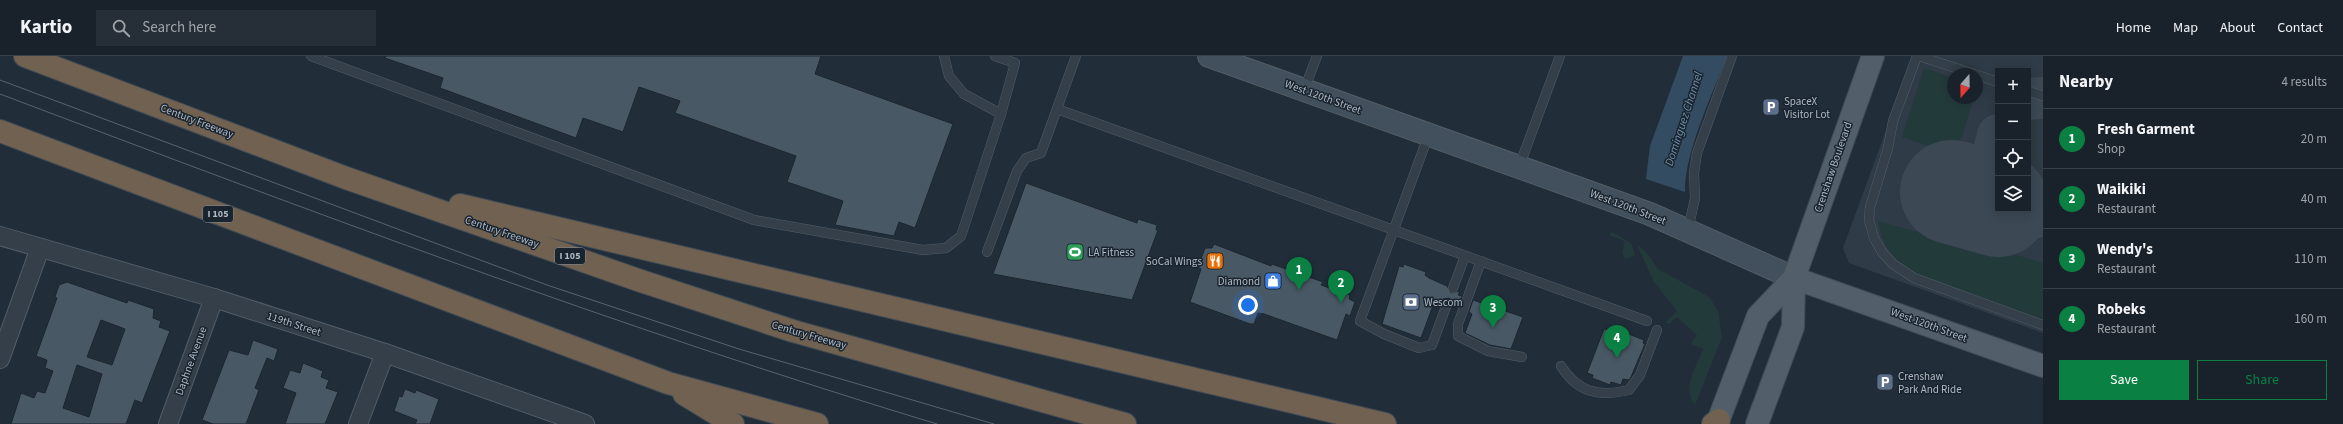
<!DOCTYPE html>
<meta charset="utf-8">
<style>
body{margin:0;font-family:"Source Sans 3",sans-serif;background:#262f37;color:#f1f3f6}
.controls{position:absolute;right:12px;top:12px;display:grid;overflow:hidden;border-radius:0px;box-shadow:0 2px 10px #0003}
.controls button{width:36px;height:36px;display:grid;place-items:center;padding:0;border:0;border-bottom:1px solid #373f47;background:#19222b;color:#f1f3f6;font:20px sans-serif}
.compass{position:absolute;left:1947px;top:12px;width:36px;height:36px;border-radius:50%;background:#19222b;box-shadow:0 2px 10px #0003;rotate:200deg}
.you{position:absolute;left:1248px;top:249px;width:14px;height:14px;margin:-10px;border:3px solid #fff;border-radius:50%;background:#1a73e8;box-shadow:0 0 0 6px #1a73e833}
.badge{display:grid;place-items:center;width:26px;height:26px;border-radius:50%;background:#0b8043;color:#fff;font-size:13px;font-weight:700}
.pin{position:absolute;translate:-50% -33px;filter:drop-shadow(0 1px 2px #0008)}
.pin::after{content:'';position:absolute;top:21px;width:14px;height:12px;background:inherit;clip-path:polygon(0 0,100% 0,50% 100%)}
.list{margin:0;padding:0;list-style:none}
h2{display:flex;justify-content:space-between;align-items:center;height:52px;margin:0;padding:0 16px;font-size:17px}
h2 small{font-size:13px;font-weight:400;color:#9fa4a9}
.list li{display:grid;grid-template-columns:26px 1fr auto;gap:12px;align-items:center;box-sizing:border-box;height:60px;padding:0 16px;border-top:1px solid #373f47}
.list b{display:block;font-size:15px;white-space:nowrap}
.list p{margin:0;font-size:13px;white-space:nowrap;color:#9fa4a9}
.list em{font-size:13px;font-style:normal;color:#9fa4a9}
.actions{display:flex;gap:8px;padding:12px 16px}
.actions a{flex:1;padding:9px 0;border:1px solid #0b8043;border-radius:0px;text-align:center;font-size:14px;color:#0b8043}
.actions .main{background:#0b8043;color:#fff}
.icon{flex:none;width:22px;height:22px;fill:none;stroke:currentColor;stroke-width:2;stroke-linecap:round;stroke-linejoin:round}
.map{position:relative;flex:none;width:2043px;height:368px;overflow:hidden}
header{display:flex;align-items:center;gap:24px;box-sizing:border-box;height:56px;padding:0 20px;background:#19222b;border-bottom:1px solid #373f47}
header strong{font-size:19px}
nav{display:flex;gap:22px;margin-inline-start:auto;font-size:14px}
.search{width:280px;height:36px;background:#262f37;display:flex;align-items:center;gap:10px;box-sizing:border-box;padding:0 14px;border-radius:0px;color:#9fa4a9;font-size:15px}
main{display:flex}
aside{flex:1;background:#19222b}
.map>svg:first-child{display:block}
</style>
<header>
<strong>Kartio</strong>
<div class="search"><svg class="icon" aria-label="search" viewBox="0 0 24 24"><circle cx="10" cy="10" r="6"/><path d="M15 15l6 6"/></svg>Search here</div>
<nav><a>Home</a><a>Map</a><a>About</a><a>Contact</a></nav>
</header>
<main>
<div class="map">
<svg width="2043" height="368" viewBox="0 0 2043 368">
<rect width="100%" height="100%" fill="#212e39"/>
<path fill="#2f3b46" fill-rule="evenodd" d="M1913 0H2043V277L1849 207 1843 192ZM1998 15H2028V153H1998ZM1953 18H1977V42H1953Z"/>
<g fill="#233a3a">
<polygon points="1924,12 1953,22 1953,42 1974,42 1956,99 1902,81"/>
<path d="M1878 165 1932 180 1934 174 2043 207V265L1926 223C1897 208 1884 197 1878 165Z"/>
<polygon points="1612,176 1631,187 1635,199 1625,203 1622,196 1625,185 1609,179"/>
<path d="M1637 189 1646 196 1658 213 1709 241 1718 255 1722 281 1695 349C1681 333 1697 310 1703 293L1691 288 1697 279 1677 261 1669 268 1666 266 1677 255 1654 226Z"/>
</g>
<path fill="#344c61" d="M1683 0H1727C1713 37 1684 97 1685 136L1646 123 1650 90Z"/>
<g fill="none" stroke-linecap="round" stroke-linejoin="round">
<g stroke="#3c4955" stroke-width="42">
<polyline points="2028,43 2043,42"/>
<polyline points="1998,79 1993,99 1998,125"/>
<polyline points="2025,153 2036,161"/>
</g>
<polyline stroke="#3c4955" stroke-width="104" points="1952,136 1998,149"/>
</g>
<g fill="#495865" stroke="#1c2630" fill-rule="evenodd">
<polygon points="386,0 821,0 815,18 953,68 915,172 899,166 894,180 835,169 843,145 787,126 796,100 675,57 680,45 639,31 623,76 583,62 576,82 440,32 443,22 385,2"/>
<polygon points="1026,127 1137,167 1138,163 1157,169 1156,174 1158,174 1132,244 993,218"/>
<polygon points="1214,188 1271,210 1272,208 1323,226 1321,229 1350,239 1349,243 1355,246 1350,260 1346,258 1337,284 1264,258 1258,257 1254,268 1250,268 1190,246 1201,213 1198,211 1205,192 1212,192"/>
<polygon points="1404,208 1426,216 1425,219 1429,222 1447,230 1451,237 1460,235 1458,239 1462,240 1457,252 1452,251 1453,247 1449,242 1443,243 1441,246 1435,244 1421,282 1382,268 1399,210 1403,211"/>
<path d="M67 226 127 247 128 244 154 253 153 262 161 265 159 271 170 275 142 347 135 344 126 368H11L21 337 34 342 37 335 45 337 53 315 45 312 47 304 36 300 57 242 55 241 59 229ZM101 264 125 273 112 309 87 301ZM77 309 102 318 89 361 63 352Z"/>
<polygon points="1473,244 1523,261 1511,293 1490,289 1465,277 1472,258 1469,256"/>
<polygon points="1612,269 1627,274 1626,277 1644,284 1643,287 1645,288 1631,321 1629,324 1623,323 1621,329 1611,326 1610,329 1592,322 1593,319 1587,317 1604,273 1608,274"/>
<polygon points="253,284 278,293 274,305 267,302 255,332 259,334 246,368 213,368 202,364 229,294 248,299"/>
<polygon points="303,307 323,315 321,321 329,324 326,332 338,336 325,368 285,368 296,337 283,332 290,314 300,317"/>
<polygon points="405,333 415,337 416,334 439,343 430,368 415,368 417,364 394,355 399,340 402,341"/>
</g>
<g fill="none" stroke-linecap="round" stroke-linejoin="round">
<defs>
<g id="lane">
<polyline points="311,0 754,164 923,194 946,192 961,180 1001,58 964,38 949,20 944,0"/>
<polyline points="995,0 1015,7 1001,58"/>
<polyline points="1917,0 1893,65 1888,92 1870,151 1869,164 1874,182 1882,196 1893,208 1914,222 2043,269"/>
<polyline points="1919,0 1974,18"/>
<polyline points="1977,19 1998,26"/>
<polyline points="1304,34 1317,0"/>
<polyline points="2028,35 2043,40"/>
<polyline points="1057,53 1647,265"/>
<polyline points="1429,78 1360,265 1384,278 1419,292 1432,289 1447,248"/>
<polyline points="1519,111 1560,0"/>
<polyline points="1688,174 1695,142 1694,117 1697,97 1732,0"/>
<polyline points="987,196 1017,115 1026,102 1041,97 1076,0"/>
<polyline points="1481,205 1458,268 1458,280 1488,295 1522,301"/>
<polyline points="1453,232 1465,200"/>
<path d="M1561 310C1578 337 1599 341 1629 334L1640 319 1657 274"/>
</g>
<g id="street">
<polyline points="0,180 214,242 385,297 585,368"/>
<polyline points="0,303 40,192"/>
<polyline points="168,368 214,242"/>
<polyline points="358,368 385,297"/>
</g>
<polyline id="secondary" points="1209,0 1650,158 1794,222"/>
<g id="primary">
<polyline points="1794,222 2043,310"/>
<polyline points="1717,368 1758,260 1794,222"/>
<polyline points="1757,368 1793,271 1794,222 1873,0"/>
</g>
<g id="highway">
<polyline points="25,0 346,122 638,224 793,275 1125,368"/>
<polyline points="0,75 668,327 817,368"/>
<polyline points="460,149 1385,368"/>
<polyline points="684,338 733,368"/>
<polyline points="1713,368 1719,364"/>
</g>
</defs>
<use href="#lane" stroke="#525d67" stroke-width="10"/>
<use href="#street" stroke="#525d67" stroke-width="20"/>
<use href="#secondary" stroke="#525d67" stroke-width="24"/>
<use href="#primary" stroke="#414b56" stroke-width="24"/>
<use href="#highway" stroke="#3f4a54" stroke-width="24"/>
<use href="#lane" stroke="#343f49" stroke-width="9"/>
<use href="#street" stroke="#343f49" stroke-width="18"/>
<use href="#secondary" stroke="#424f5d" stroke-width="22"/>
<use href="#primary" stroke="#525f6a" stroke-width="22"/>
<use href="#highway" stroke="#706151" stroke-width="22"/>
<g stroke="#566471" stroke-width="1">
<polyline points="0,24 547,229 739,293 994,368"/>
<path d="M0 38C310 155 620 272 937 368"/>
</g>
</g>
<defs>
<symbol id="parking-square" viewBox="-11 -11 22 22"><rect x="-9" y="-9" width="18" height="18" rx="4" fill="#5c6f8a" stroke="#1a242e"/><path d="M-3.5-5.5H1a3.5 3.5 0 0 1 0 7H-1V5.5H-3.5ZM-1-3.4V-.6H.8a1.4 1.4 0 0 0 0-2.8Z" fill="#fff"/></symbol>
<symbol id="stadium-square" viewBox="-11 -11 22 22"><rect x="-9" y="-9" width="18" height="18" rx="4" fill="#2e9e5b" stroke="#1a242e"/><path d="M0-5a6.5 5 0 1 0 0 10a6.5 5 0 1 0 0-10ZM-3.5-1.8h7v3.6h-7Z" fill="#fff"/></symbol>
<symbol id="restaurant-square" viewBox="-11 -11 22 22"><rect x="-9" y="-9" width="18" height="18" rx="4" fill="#e8710a" stroke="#1a242e"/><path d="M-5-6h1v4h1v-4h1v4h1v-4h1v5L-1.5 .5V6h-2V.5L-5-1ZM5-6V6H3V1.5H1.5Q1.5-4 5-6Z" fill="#fff"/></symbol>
<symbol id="shop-square" viewBox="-11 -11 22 22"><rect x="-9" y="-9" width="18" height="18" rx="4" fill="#3f7fe0" stroke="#1a242e"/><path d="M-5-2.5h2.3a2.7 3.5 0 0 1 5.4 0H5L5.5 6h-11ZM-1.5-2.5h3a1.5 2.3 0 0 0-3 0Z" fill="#fff"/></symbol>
<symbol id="bank-square" viewBox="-11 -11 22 22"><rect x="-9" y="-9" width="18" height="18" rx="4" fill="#5c6f8a" stroke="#1a242e"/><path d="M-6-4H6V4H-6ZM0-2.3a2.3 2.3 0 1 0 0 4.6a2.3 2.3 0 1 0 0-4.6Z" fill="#fff"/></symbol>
</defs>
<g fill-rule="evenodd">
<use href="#parking-square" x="1761" y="41" width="20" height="20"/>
<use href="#stadium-square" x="1065" y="186" width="20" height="20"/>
<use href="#restaurant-square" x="1205" y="195" width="20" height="20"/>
<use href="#shop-square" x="1263" y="215" width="20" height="20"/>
<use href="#bank-square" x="1401" y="236" width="20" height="20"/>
<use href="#parking-square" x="1875" y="316" width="20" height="20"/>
</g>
<g text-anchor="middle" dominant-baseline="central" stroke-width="3" stroke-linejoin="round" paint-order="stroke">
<g fill="#1a242e" stroke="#828d98" stroke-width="1">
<rect x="203" y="150" width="30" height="16" rx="3"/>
<rect x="555" y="192" width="30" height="16" rx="3"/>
</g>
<g font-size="10" font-weight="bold" fill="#afbac6">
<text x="218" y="158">I 105</text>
<text x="570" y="200">I 105</text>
</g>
<g font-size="11" fill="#afbac6" stroke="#1a242e">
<text transform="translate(1323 41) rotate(20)">West 120th Street</text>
<text transform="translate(197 65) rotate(21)">Century Freeway</text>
<text transform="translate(1833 111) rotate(-71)">Crenshaw Boulevard</text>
<text transform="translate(1628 151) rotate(21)">West 120th Street</text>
<text transform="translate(502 176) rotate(19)">Century Freeway</text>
<text transform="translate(294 268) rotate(18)">119th Street</text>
<text transform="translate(1929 269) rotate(20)">West 120th Street</text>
<text transform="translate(809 279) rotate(16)">Century Freeway</text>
<text transform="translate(191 305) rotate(-70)">Daphne Avenue</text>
</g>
<g font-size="11" fill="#afbac6" stroke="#1a242e" text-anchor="start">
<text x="1784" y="45">SpaceX<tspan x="1784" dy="13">Visitor Lot</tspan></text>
<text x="1088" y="196">LA Fitness</text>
<text x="1202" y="205" text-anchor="end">SoCal Wings</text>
<text x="1260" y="225" text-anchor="end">Diamond</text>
<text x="1424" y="246">Wescom</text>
<text x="1898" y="320">Crenshaw<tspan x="1898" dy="13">Park And Ride</tspan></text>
</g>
<g font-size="12" font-style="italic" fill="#6f8faa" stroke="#1a242e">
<text transform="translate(1684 63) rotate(-72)">Dominguez Channel</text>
</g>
</g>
</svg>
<div class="controls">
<button>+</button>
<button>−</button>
<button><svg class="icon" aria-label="locate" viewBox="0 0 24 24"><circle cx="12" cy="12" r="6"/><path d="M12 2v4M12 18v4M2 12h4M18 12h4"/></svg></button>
<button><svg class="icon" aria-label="layers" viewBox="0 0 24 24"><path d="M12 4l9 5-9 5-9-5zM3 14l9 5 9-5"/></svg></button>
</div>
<svg class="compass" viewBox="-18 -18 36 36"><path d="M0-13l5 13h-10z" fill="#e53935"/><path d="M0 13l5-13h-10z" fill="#9fa4a9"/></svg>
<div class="you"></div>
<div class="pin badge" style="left:1299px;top:234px">1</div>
<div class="pin badge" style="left:1341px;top:247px">2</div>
<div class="pin badge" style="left:1493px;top:272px">3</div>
<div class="pin badge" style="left:1617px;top:302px">4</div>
</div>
<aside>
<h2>Nearby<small>4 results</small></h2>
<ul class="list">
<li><span class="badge">1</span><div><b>Fresh Garment</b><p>Shop</p></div><em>20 m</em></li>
<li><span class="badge">2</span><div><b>Waikiki</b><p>Restaurant</p></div><em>40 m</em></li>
<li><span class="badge">3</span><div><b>Wendy's</b><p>Restaurant</p></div><em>110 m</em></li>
<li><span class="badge">4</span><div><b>Robeks</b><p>Restaurant</p></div><em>160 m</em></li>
</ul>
<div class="actions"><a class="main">Save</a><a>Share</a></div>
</aside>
</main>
